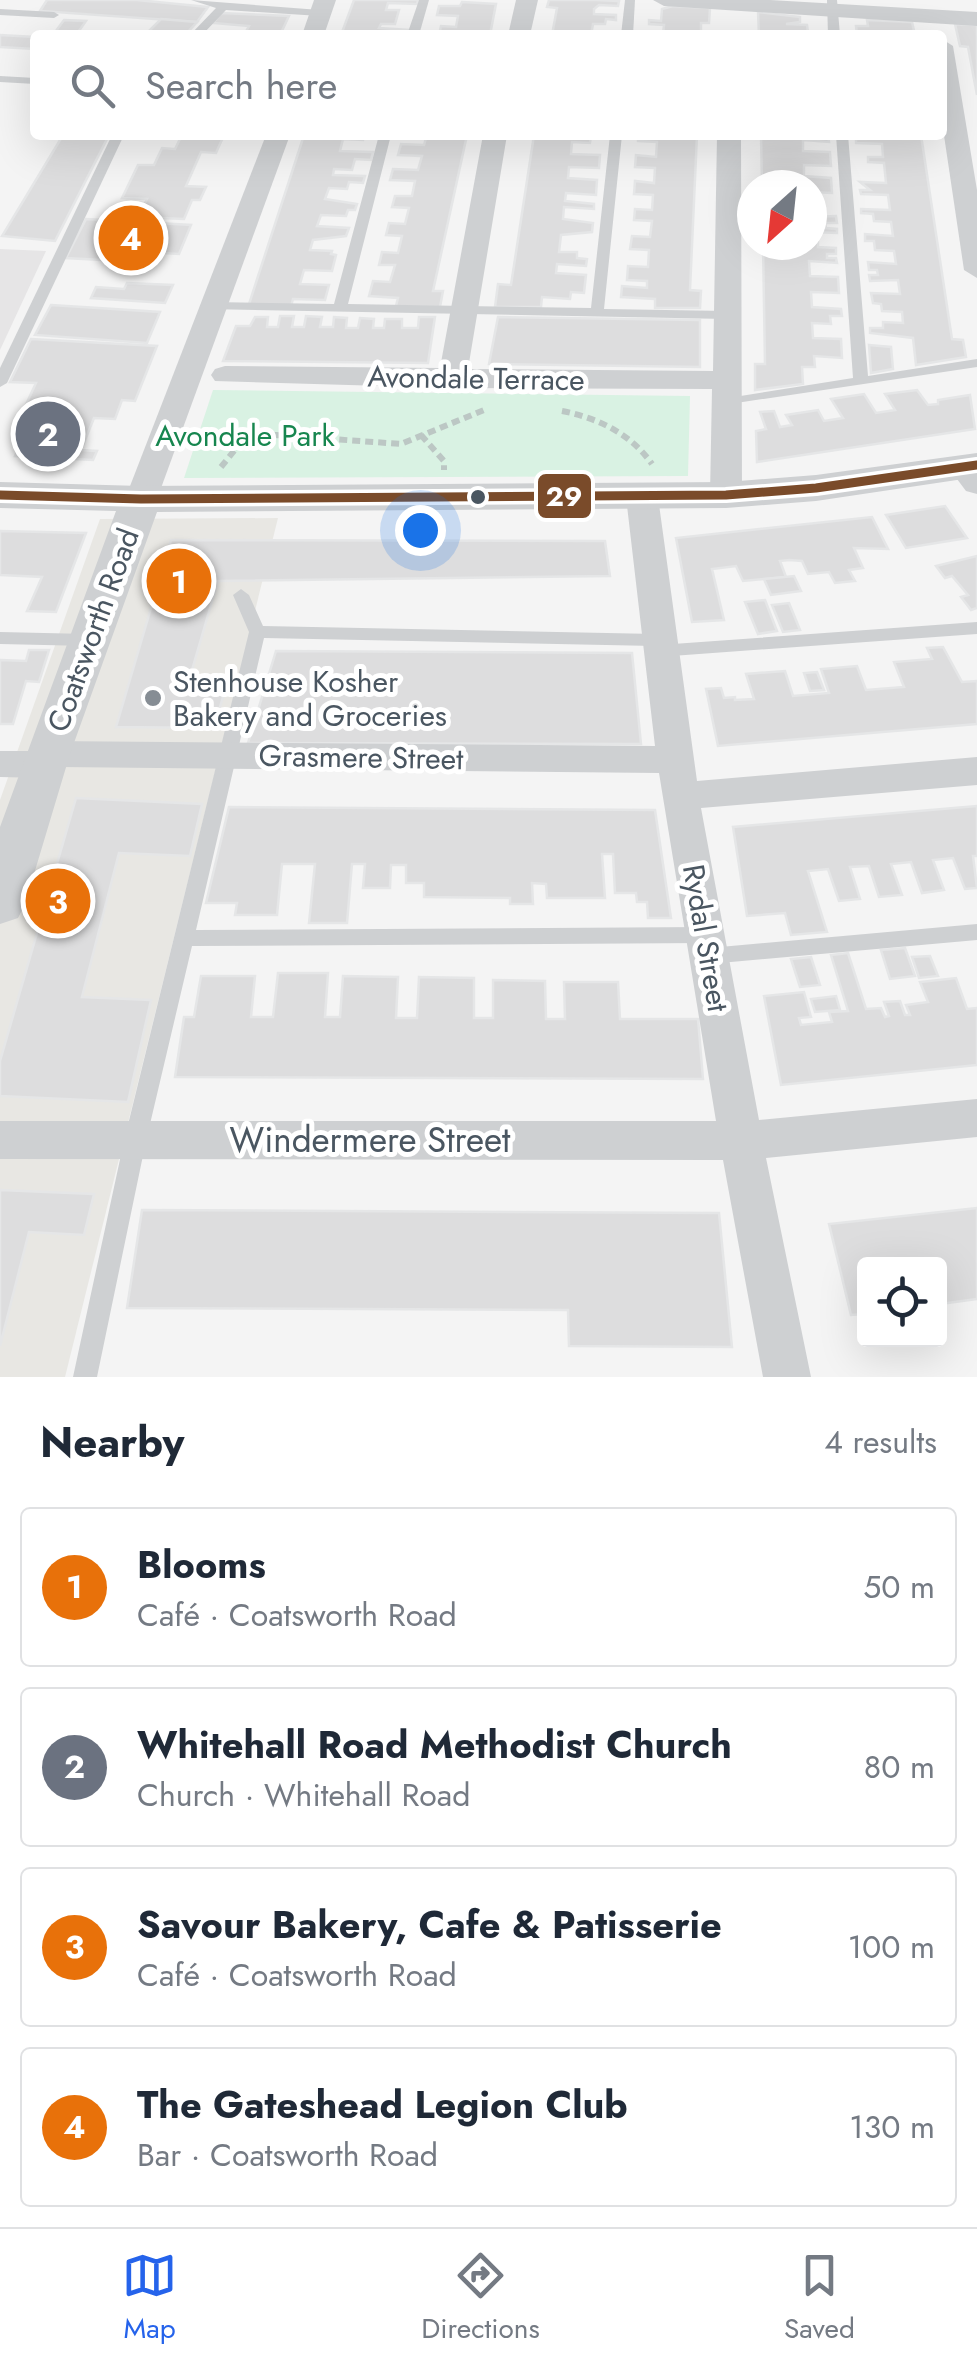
<!DOCTYPE html>
<meta charset="utf-8">
<style>
body{margin:0;font-family:Jost,sans-serif;background:#f2f2f3;color:#1f2937}
.controls{position:absolute;right:30px;bottom:30px;display:grid;overflow:hidden;border-radius:10px;box-shadow:0 10px 40px #0002}
.controls button{width:90px;height:90px;display:grid;place-items:center;padding:0;border:0;border-bottom:2px solid #e0e1e3;background:#fff;color:#1f2937;font:50px sans-serif}
.compass{position:absolute;left:737px;top:170px;width:90px;height:90px;border-radius:50%;background:#fff;box-shadow:0 10px 40px #0002;rotate:207deg}
.you{position:absolute;left:420px;top:530px;width:35px;height:35px;margin:-25px;border:8px solid #fff;border-radius:50%;background:#1a73e8;box-shadow:0 0 0 15px #1a73e833}
.badge{display:grid;place-items:center;width:65px;height:65px;border-radius:50%;background:#2563eb;color:#fff;font-size:32px;font-weight:700}
.pin{position:absolute;translate:-50% -50%;border:5px solid #fff;box-shadow:0 2px 10px #0006}
.list{margin:0;padding:0;list-style:none}
h2{display:flex;justify-content:space-between;align-items:center;height:130px;margin:0;padding:0 40px;font-size:42px}
h2 small{font-size:32px;font-weight:400;color:#747a83}
.list li{display:grid;grid-template-columns:65px 1fr auto;gap:30px;align-items:center;box-sizing:border-box;height:160px;margin:0 20px 20px;padding:0 20px;border:2px solid #e0e1e3;border-radius:10px}
.list b{display:block;font-size:38px;white-space:nowrap}
.list p{margin:0;font-size:32px;white-space:nowrap;color:#747a83}
.list em{font-size:32px;font-style:normal;color:#747a83}
.icon{flex:none;width:55px;height:55px;fill:none;stroke:currentColor;stroke-width:2;stroke-linecap:round;stroke-linejoin:round}
.map{position:relative;flex:none;width:977px;height:1377px;overflow:hidden}
.search{position:absolute;background:#fff;box-shadow:0 10px 40px #0002;left:30px;right:30px;top:30px;height:110px;display:flex;align-items:center;gap:25px;box-sizing:border-box;padding:0 35px;border-radius:10px;color:#747a83;font-size:38px}
.sheet{height:850px;background:#fff}
nav{display:flex;justify-content:space-around;align-items:center;box-sizing:border-box;height:140px;border-top:2px solid #e0e1e3;background:#fff;font-size:28px;color:#747a83}
nav a{display:grid;justify-items:center;gap:5px}
nav .on{color:#2563eb}
.map>svg:first-child{display:block}
</style>
<div class="map">
<svg width="977" height="1377" viewBox="0 0 977 1377">
<rect width="100%" height="100%" fill="#f4f4f4"/>
<polygon fill="#e8e7e3" points="278,518 65,1377 0,1377 0,800 100,519"/>
<polygon fill="#e6e5e6" points="0,249 46,251 0,350"/>
<polygon fill="#d9f2e3" points="213,390 690,396 688,476 184,478"/>
<g fill="#ddddde" stroke="#e5e6e7" stroke-width="2.5">
<polygon points="47,0 137,0 208,7 197,22 40,11"/>
<polygon points="354,0 418,0 417,4 388,3 386,10 399,10 395,24 381,24 379,28 409,30 408,35 341,35"/>
<polygon points="549,0 596,0 619,1 618,6 599,5 594,9 594,14 616,15 616,20 606,19 605,24 593,24 591,35 598,35 552,35 557,8 547,7"/>
<polygon points="462,2 496,4 490,35 439,35 441,26 456,27 458,16 437,15 439,6 460,6"/>
<polygon points="673,6 710,8 709,23 701,23 701,35 640,35 663,34 664,25 649,24 649,20 661,21 662,9"/>
<polygon points="758,12 800,17 800,22 786,24 807,25 808,32 759,35"/>
<polygon points="221,13 289,16 280,35 244,35 249,26 213,23"/>
<polygon points="161,19 197,22 185,35 145,35"/>
<polygon points="64,20 86,21 76,35 53,35"/>
<polygon points="867,20 912,22 915,35 857,35 856,26 868,26"/>
<polygon points="955,24 977,25 977,95 968,47 960,46"/>
<polygon points="0,35 35,37 35,49 0,47"/>
<polygon points="63,135 109,135 55,241 2,236"/>
<polygon points="182,135 224,135 216,153 201,152 186,186 206,187 200,200 192,200 184,219 138,217 147,199 122,198 138,165 154,165 162,148 175,149"/>
<polygon points="304,135 364,135 363,140 343,139 340,151 373,152 371,160 355,159 352,170 334,169 333,175 365,176 363,183 349,182 347,189 329,188 325,199 357,204 355,210 348,210 346,216 321,215 317,226 349,228 346,236 313,240 310,250 332,251 331,254 336,255 332,271 304,270 300,284 329,285 325,300 293,299 291,306 249,304"/>
<polygon points="427,135 467,135 433,291 443,291 440,307 396,306 398,298 369,296 373,281 390,282 395,265 379,265 382,252 398,253 402,236 386,235 389,223 405,224 409,208 392,207 395,196 412,196 415,181 390,180 393,169 418,170 422,156 398,155 401,144 424,145"/>
<polygon points="527,135 591,135 590,143 572,142 571,154 600,155 599,168 569,167 568,178 597,180 596,195 566,193 565,201 594,204 594,209 564,207 563,219 593,223 592,232 561,235 559,252 577,252 577,258 587,259 586,266 557,264 556,273 586,275 584,293 571,292 570,299 542,297 541,307 495,307 498,284 511,285 534,135"/>
<polygon points="638,135 697,135 690,290 701,291 700,308 655,308 655,299 621,297 622,286 647,288 647,281 627,280 628,266 648,267 649,250 630,249 632,236 650,237 652,221 634,220 635,209 652,210 653,195 634,194 635,181 654,183 655,168 635,167 636,155 656,157 657,142 638,141"/>
<polygon points="761,135 828,135 829,142 803,140 803,151 830,152 831,166 804,165 804,176 831,178 832,193 812,192 812,185 762,185"/>
<polygon points="857,135 921,135 952,339 963,340 966,357 916,365 913,338 870,333 870,328 883,328 883,322 903,323 902,312 882,311 881,304 873,303 871,293 900,294 898,280 870,281 869,275 878,275 877,270 869,270 868,262 896,264 894,251 875,250 874,241 865,241 865,234 893,236 891,222 874,221 873,214 861,213 861,209 890,210 888,195 861,194 860,190 870,190 860,182 886,183 884,163 868,162 868,157 883,157 882,144 856,143 856,139 865,139 864,135"/>
<polygon points="836,216 837,223 825,223 826,228 837,229 837,233 812,232 812,217"/>
<polygon points="86,219 191,225 179,254 144,252 139,262 66,258"/>
<polygon points="812,242 818,242 818,247 836,248 836,254 827,254 827,258 836,258 837,263 809,261 810,276 838,277 839,293 811,292 812,307 841,309 842,316 830,316 831,324 812,323 813,338 841,339 842,358 814,356 815,367 802,367 803,384 755,390 755,364 765,364 763,245 812,245"/>
<polygon points="127,283 173,285 165,303 91,298 96,287 124,289"/>
<polygon points="51,305 160,312 147,343 35,335"/>
<polygon points="280,316 294,316 292,327 304,327 306,316 322,317 320,327 333,327 334,317 347,318 346,328 358,328 360,318 374,319 373,328 384,328 385,319 402,319 402,328 418,328 419,317 435,317 428,363 223,361 236,326 250,326 255,317 268,317 267,327 278,327"/>
<polygon points="498,317 700,320 700,367 489,364"/>
<polygon points="31,339 157,346 135,401 122,400 115,419 94,418 81,450 97,451 93,460 15,456 35,412 23,411 36,383 10,382"/>
<polygon points="869,345 891,347 893,369 871,373"/>
<polygon points="917,390 928,405 938,404 938,400 970,395 975,429 757,462 756,431 766,429 760,412 774,411 780,427 792,425 786,415 818,410 824,421 843,418 831,399 864,394 876,413 895,410 885,394"/>
<polygon points="945,506 967,538 906,548 886,515"/>
<polygon points="872,517 888,549 854,548 863,568 849,570 855,581 835,583 829,572 808,574 802,561 789,560 780,561 786,577 743,581 736,566 712,569 724,620 692,622 676,538"/>
<polygon points="0,531 86,533 56,612 27,611 42,577 0,575"/>
<polygon points="171,540 605,541 610,576 218,581 190,677 229,676 214,728 116,727"/>
<polygon points="977,556 977,608 971,610 961,597 968,595 952,576 945,578 936,566"/>
<polygon points="794,576 801,591 771,595 764,579"/>
<polygon points="765,600 777,631 758,634 745,602"/>
<polygon points="789,603 800,630 783,632 772,605"/>
<polygon points="943,647 962,682 977,681 977,724 718,746 706,689 721,688 724,698 735,697 735,700 754,699 746,674 785,671 793,696 829,693 821,669 857,666 866,690 904,687 894,662 932,659 927,648"/>
<polygon points="29,650 49,650 39,682 26,681 13,724 0,724 0,660 26,661"/>
<polygon points="276,651 632,653 641,744 248,743"/>
<polygon points="817,672 824,690 810,691 804,673"/>
<polygon points="76,798 202,804 190,856 119,853 82,997 151,1000 128,1102 0,1096 0,1061"/>
<polygon points="977,806 977,856 973,856 977,888 965,889 953,858 933,860 944,890 922,893 911,862 891,864 902,895 879,897 869,866 850,867 860,899 839,901 828,869 808,871 827,932 791,935 785,913 747,916 733,827"/>
<polygon points="229,807 655,810 671,918 648,918 647,902 637,902 636,893 615,893 613,854 602,854 605,898 547,898 546,884 532,883 533,904 510,904 510,898 424,897 424,883 406,883 406,865 391,865 390,888 363,888 365,864 352,864 347,923 309,923 315,864 282,864 277,915 235,915 237,903 206,903"/>
<polygon points="905,948 915,976 890,979 881,950"/>
<polygon points="848,953 866,1009 881,1008 885,1017 889,1016 884,1002 900,1001 905,1015 910,1015 906,1005 928,1002 920,982 956,978 967,1009 977,1008 977,1065 781,1085 764,996 804,992 811,1017 799,1018 801,1025 832,1022 829,1012 848,1011 831,955"/>
<polygon points="930,956 938,976 919,978 912,957"/>
<polygon points="811,957 820,985 800,987 791,959"/>
<polygon points="278,973 328,973 325,1017 340,1017 343,976 398,977 396,1018 417,1018 419,977 474,978 474,1018 493,1018 493,980 545,981 546,1019 565,1019 564,982 618,982 620,1019 698,1019 703,1079 175,1077 184,1017 194,1017 201,976 255,976 251,1017 273,1017"/>
<polygon points="836,996 840,1010 815,1012 811,999"/>
<polygon points="0,1190 94,1194 84,1235 29,1232 0,1346"/>
<polygon points="977,1208 977,1299 940,1304 940,1264 864,1264 864,1314 851,1315 829,1224"/>
<polygon points="142,1210 719,1213 732,1347 569,1346 568,1310 127,1308"/>
</g>
<g fill="none" stroke-linecap="round" stroke-linejoin="round">
<g stroke="#bcc7c4" stroke-width="6" stroke-dasharray="8 5" stroke-linecap="butt">
<path d="M562 411C598 418 631 434 652 464"/>
<polyline points="421,435 444,461 444,470"/>
<polyline points="221,467 238,446 276,435 401,444 484,410"/>
</g>
<g fill="#ced0d2" fill-rule="evenodd">
<polygon points="191,0 320,10 325,13 320,16 226,10 202,35 190,35 216,8"/>
<polygon points="419,0 429,0 419,35 407,35"/>
<polygon points="625,0 635,0 633,35 621,35"/>
<polygon points="827,0 837,0 840,35 828,35"/>
<polygon points="0,9 54,12 59,15 54,18 0,15"/>
<polygon points="0,76 35,78 35,84 0,82"/>
<polygon points="112,135 124,135 7,383 0,387 0,368"/>
<polygon points="379,135 391,135 348,304 591,308 610,135 622,135 604,309 727,311 734,315 727,319 207,309 207,303 212,302 334,304"/>
<polygon points="836,135 848,135 868,376 977,359 977,367 723,405 723,399 728,398 853,378"/>
<polygon points="241,589 249,595 263,626 656,634 665,640 659,645 977,622 977,634 658,657 649,651 655,646 264,638 196,930 705,927 712,929 715,935 712,941 705,943 192,946 146,1141 97,1377 73,1377 124,1141 249,632 233,595"/>
<polygon points="0,632 88,634 97,640 88,646 0,644"/>
<polygon points="977,924 977,940 709,964 702,962 699,956 702,950 709,948"/>
</g>
<g fill="#ced0d2" fill-rule="evenodd">
<polygon points="314,0 336,0 324,35 302,35"/>
<polygon points="516,0 538,0 530,35 508,35"/>
<polygon points="653,0 770,0 977,12 977,26 664,6"/>
<polygon points="942,39 953,46 977,190 977,278 964,270 942,122"/>
<polygon points="266,135 290,135 157,499 152,506 130,506 125,499"/>
<polygon points="483,135 507,135 468,369 713,371 717,135 741,135 742,495 737,502 715,502 710,495 712,389 452,388 215,381 211,375 215,369 225,366 440,368"/>
<polygon points="963,458 977,464 977,494 966,491 948,467 952,460"/>
<polygon points="642,487 653,490 658,497 697,781 977,757 977,785 701,808 759,1120 977,1099 977,1137 766,1158 811,1377 763,1377 723,1160 0,1159 0,1121 716,1121 659,773 60,767 56,775 43,778 0,777 0,751 30,751 34,745 47,741 655,746 626,497 631,490"/>
</g>
<polygon fill="#ced0d2" fill-rule="evenodd" points="977,453 977,477 816,501 726,508 157,512 70,754 25,904 18,918 0,924 0,827 116,511 0,508 0,482 141,486 726,482 816,475"/>
<defs>
<polyline id="bus-1" points="0,495 141,499 726,495 816,488 977,465"/>
</defs>
<use href="#bus-1" stroke="#fff" stroke-width="16"/>
<use href="#bus-1" stroke="#7a4b2a" stroke-width="9"/>
</g>
<circle fill="#4a5661" stroke="#fff" stroke-width="4" cx="478" cy="497" r="9"/>
<circle fill="#868d94" stroke="#fff" stroke-width="4" cx="153" cy="698" r="10"/>
<g text-anchor="middle" dominant-baseline="central" stroke-width="10" stroke-linejoin="round" paint-order="stroke">
<g font-size="30" fill="#4a5661" stroke="#fff">
<text transform="translate(476 378) rotate(1)">Avondale Terrace</text>
<text transform="translate(93 630) rotate(-70)">Coatsworth Road</text>
<text transform="translate(361 757) rotate(1)">Grasmere Street</text>
<text transform="translate(706 938) rotate(80)">Rydal Street</text>
</g>
<g font-size="30" fill="#17864f" stroke="#fff">
<text x="245" y="435">Avondale Park</text>
</g>
<g font-size="30" fill="#4a5661" stroke="#fff" text-anchor="start">
<text x="173" y="681">Stenhouse Kosher<tspan x="173" dy="34">Bakery and Groceries</tspan></text>
</g>
<g font-size="35" fill="#4a5661" stroke="#fff">
<text x="370" y="1140">Windermere Street</text>
</g>
</g>
<rect stroke="#fff" stroke-width="4" x="536" y="472" width="57" height="48" rx="10" fill="#7a4b2a"/>
<g font-size="28" text-anchor="middle" font-weight="bold" fill="#fff">
<text x="564" y="506">29</text>
</g>
</svg>
<div class="controls">
<button><svg class="icon" aria-label="locate" viewBox="0 0 24 24"><circle cx="12" cy="12" r="6"/><path d="M12 2v4M12 18v4M2 12h4M18 12h4"/></svg></button>
</div>
<svg class="compass" viewBox="-18 -18 36 36"><path d="M0-13l5 13h-10z" fill="#e53935"/><path d="M0 13l5-13h-10z" fill="#747a83"/></svg>
<div class="you"></div>
<div class="pin badge" style="left:179px;top:581px;background:#e8710a">1</div>
<div class="pin badge" style="left:48px;top:434px;background:#6b7280">2</div>
<div class="pin badge" style="left:58px;top:901px;background:#e8710a">3</div>
<div class="pin badge" style="left:131px;top:238px;background:#e8710a">4</div>
<div class="search"><svg class="icon" aria-label="search" viewBox="0 0 24 24"><circle cx="10" cy="10" r="6"/><path d="M15 15l6 6"/></svg>Search here</div>
</div>
<section class="sheet">
<h2>Nearby<small>4 results</small></h2>
<ul class="list">
<li><span class="badge" style="background:#e8710a">1</span><div><b>Blooms</b><p>Café · Coatsworth Road</p></div><em>50 m</em></li>
<li><span class="badge" style="background:#6b7280">2</span><div><b>Whitehall Road Methodist Church</b><p>Church · Whitehall Road</p></div><em>80 m</em></li>
<li><span class="badge" style="background:#e8710a">3</span><div><b>Savour Bakery, Cafe &amp; Patisserie</b><p>Café · Coatsworth Road</p></div><em>100 m</em></li>
<li><span class="badge" style="background:#e8710a">4</span><div><b>The Gateshead Legion Club</b><p>Bar · Coatsworth Road</p></div><em>130 m</em></li>
</ul>
</section>
<nav>
<a class="on"><svg class="icon" aria-label="map" viewBox="0 0 24 24"><path d="M3 6l6-2 6 2 6-2v14l-6 2-6-2-6 2zM9 4v14M15 6v14"/></svg>Map</a>
<a><svg class="icon" aria-label="directions" viewBox="0 0 24 24"><path d="M12 3l9 9-9 9-9-9zM9 14v-3h6M13 9l2 2-2 2"/></svg>Directions</a>
<a><svg class="icon" aria-label="saved" viewBox="0 0 24 24"><path d="M7 4h10v16l-5-4-5 4z"/></svg>Saved</a>
</nav>
